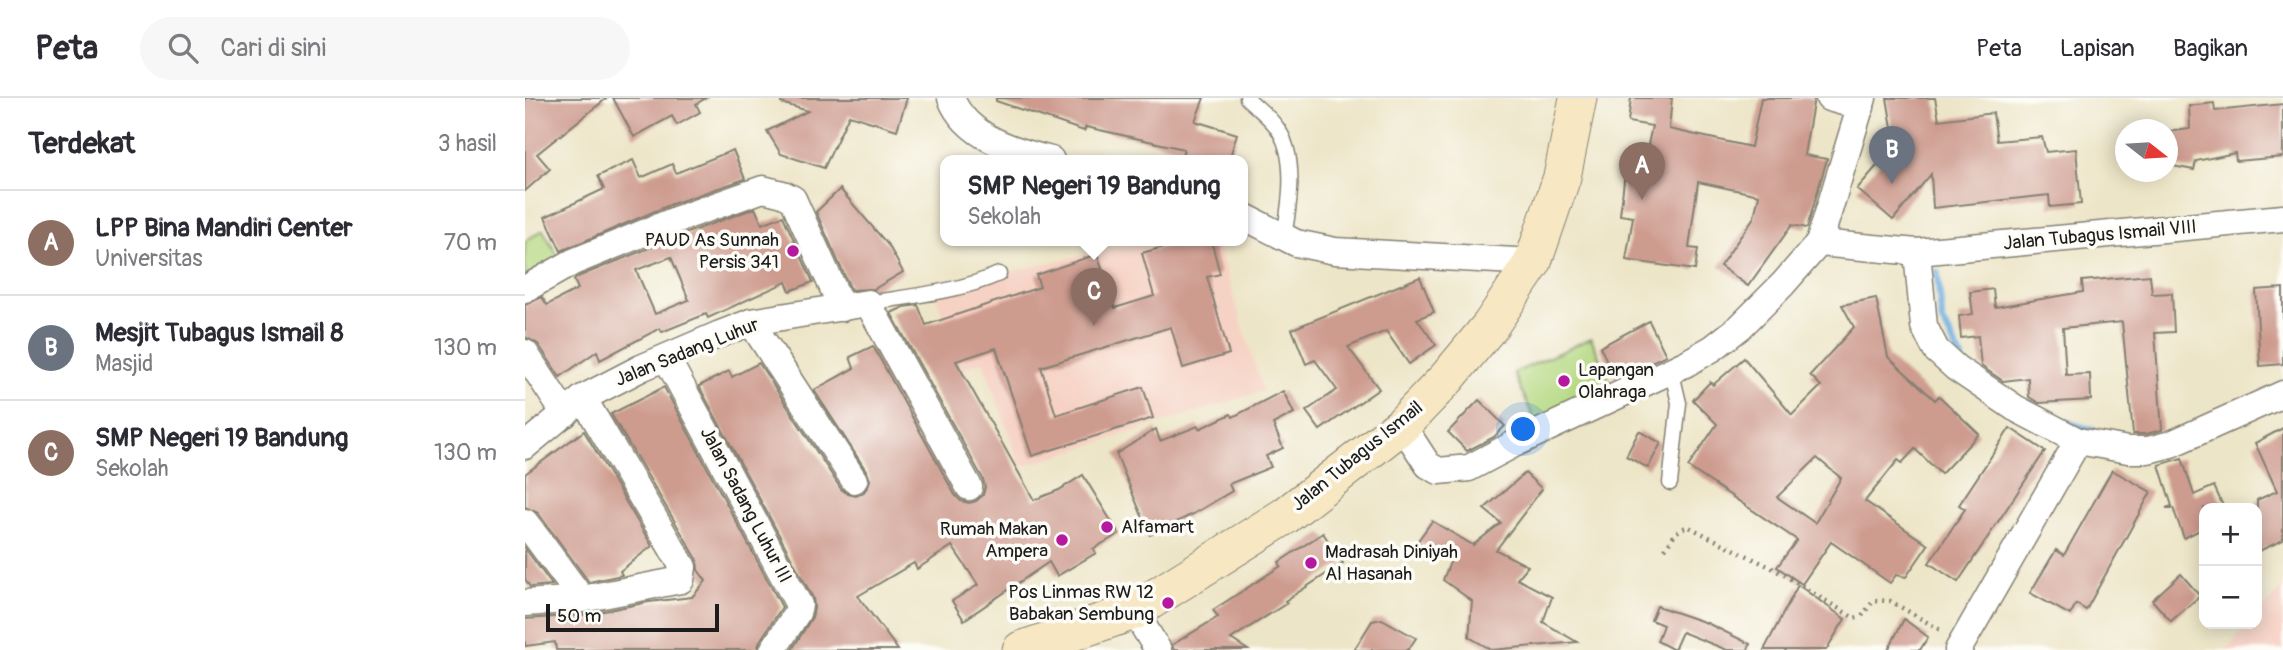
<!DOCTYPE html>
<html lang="id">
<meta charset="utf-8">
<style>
body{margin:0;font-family:Pangolin,sans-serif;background:#f7f7f7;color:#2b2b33}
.controls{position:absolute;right:21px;bottom:21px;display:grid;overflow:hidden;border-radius:14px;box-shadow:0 4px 18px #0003}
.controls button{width:63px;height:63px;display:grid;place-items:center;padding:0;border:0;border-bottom:2px solid #e1e1e2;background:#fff;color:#2b2b33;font:35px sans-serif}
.compass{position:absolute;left:1590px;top:21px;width:63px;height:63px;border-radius:50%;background:#fff;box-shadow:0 4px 18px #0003;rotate:107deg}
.scale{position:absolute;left:21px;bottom:18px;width:173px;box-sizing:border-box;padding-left:7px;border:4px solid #1c1c1c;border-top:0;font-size:19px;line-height:24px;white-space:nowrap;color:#1c1c1c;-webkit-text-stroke:5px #fdfcf7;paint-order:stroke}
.you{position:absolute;left:999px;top:332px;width:24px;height:24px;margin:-18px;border:5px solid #fff;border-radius:50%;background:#1a73e8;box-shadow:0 0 0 10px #1a73e833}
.badge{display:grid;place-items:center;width:46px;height:46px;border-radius:50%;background:#b5179e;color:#fff;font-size:23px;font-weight:700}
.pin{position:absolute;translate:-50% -58px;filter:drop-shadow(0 2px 4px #0008)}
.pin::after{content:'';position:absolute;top:37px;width:24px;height:21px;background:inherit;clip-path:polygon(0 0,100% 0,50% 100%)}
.popup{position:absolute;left:415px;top:57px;width:308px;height:91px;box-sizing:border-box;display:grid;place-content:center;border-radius:14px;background:#fff;filter:drop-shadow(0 2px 5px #0005);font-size:23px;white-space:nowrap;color:#7c7c81}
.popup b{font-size:26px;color:#2b2b33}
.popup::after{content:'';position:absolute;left:50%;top:100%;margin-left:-14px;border:14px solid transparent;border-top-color:#fff}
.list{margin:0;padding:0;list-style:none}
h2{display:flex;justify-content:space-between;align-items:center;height:91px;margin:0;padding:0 28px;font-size:30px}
h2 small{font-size:23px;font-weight:400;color:#7c7c81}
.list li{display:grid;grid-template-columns:46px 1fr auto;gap:21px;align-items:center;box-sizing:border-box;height:105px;padding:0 28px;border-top:2px solid #e1e1e2}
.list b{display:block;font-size:26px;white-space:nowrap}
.list p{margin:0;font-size:23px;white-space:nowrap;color:#7c7c81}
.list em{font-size:23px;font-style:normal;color:#7c7c81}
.icon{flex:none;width:38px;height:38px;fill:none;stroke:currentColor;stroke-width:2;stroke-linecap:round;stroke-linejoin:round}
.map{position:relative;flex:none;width:1758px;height:552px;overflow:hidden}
header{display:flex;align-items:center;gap:42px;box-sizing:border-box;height:98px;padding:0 35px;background:#fff;border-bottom:2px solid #e1e1e2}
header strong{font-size:33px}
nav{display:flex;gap:38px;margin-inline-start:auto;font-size:24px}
.search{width:490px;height:63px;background:#f7f7f7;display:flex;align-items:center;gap:18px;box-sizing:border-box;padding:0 24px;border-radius:38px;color:#7c7c81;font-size:26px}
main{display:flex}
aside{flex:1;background:#fff}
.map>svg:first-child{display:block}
</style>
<header>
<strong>Peta</strong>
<div class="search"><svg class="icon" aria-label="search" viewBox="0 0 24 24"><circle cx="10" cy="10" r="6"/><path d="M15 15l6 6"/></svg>Cari di sini</div>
<nav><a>Peta</a><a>Lapisan</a><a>Bagikan</a></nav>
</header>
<main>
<aside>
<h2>Terdekat<small>3 hasil</small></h2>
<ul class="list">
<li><span class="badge" style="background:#8d6e63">A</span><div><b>LPP Bina Mandiri Center</b><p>Universitas</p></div><em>70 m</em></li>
<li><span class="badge" style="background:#6b7280">B</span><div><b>Mesjit Tubagus Ismail 8</b><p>Masjid</p></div><em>130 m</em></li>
<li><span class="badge" style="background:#8d6e63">C</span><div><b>SMP Negeri 19 Bandung</b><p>Sekolah</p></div><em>130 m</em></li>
</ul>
</aside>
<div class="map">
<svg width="1758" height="552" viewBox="0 0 1758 552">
<rect width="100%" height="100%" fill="#fdfcf7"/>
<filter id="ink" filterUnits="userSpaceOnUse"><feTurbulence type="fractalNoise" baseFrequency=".0143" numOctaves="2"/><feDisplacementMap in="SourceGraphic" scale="14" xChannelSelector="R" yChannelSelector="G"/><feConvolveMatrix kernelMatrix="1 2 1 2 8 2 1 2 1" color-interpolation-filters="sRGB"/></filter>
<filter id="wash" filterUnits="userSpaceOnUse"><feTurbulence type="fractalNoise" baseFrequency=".00686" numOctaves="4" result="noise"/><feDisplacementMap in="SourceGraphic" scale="28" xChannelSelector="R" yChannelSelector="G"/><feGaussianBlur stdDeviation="1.57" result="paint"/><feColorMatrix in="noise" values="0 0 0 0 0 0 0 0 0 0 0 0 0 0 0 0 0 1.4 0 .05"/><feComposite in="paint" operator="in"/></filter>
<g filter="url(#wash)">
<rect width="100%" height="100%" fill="#ede5c7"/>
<g fill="#f6d2c4">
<polygon points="625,142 691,142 738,293 496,369 458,264 437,271 408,191"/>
<polygon points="1758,488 1758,552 1701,552 1724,526 1732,526 1732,517"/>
</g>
<g fill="#b4d880" stroke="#687a4e" stroke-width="2">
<polygon points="18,132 34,160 0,179 0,143"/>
<polygon points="1066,240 1088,291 1011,326 989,275"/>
</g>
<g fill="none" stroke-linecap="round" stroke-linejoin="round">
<g stroke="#6dade0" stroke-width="7">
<polyline points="1412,174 1417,222 1437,261"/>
<polyline points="1544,325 1569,333"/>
</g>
</g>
<g id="blocks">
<g fill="#ce9b8f" fill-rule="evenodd">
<polygon points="0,0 82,0 12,56 25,71 0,93"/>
<polygon points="88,0 181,0 171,6 175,14 152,27 147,18 109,39"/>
<polygon points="257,0 382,0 372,32 324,17 299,70 256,56 242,33 283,13 256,5"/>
<polygon points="471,0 679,0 670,23 712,36 704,62 656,62 659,51 561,29 559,33 471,3"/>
<polygon points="1106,0 1147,0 1144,31 1226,49 1236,0 1289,0 1279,57 1302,61 1282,130 1267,127 1223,188 1195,168 1229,119 1234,97 1173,84 1164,150 1173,151 1170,172 1101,162 1108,119 1095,117 1100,74 1117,75 1127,28 1103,24"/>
<polygon points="1362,0 1410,0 1414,22 1468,15 1472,43 1517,39 1521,54 1551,51 1556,106 1525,109 1524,97 1408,110 1406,76 1368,122 1332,91 1370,47"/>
<polygon points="1689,5 1690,13 1758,6 1758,59 1711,63 1710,55 1671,63 1669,72 1642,67 1642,34 1665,31 1664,8"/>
<polygon points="208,52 220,81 147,106 36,153 20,119 79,91 73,78 108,62 116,80 147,66 151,75"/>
<polygon points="315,91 364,148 378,174 349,191 326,192 291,114"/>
<path d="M230 110 237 126 258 118 288 184 265 193 261 184 183 220 181 216 137 234 135 230 75 262 72 253 35 279 13 246 0 239V207L17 199 22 207 53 191 49 182 55 178 159 136ZM146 159 164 202 130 216 111 172Z"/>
<polygon points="664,142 686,142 695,176 682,179 704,256 658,270 646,229 516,269 531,317 618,289 628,320 507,358 471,250 431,263 509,402 534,392 558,377 594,436 568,451 571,455 532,478 524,464 439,522 427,503 453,487 427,448 392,471 389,465 333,498 373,552 267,552 287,519 289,510 288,500 174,288 204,273 207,279 234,265 316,391 323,396 331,398 338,395 343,388 345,382 342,374 289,292 329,270 325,259 348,248 430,397 436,403 444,405 451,403 458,397 460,389 458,381 366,215 379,209 393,207 401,227 515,189 511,177 572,156 590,210 629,198 617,155"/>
<polygon points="1625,177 1627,196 1647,195 1649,234 1630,235 1637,332 1621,336 1608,336 1597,224 1538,230 1541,277 1565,276 1566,302 1514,305 1504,299 1503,280 1478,283 1456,268 1453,238 1436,240 1434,218 1448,216 1445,194 1468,191 1470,209 1558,194 1557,183"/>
<polygon points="895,179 909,214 892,221 911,247 884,266 861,233 823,249 854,291 795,332 781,313 812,292 790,262 781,266 767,231"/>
<polygon points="1758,190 1758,266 1735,268 1731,192"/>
<path d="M1351 200 1363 259 1410 302 1414 298 1454 336 1416 376 1390 351 1377 365 1373 362 1340 403 1403 447 1381 479 1371 477 1365 485 1306 444 1277 486 1252 469 1272 442 1163 369 1192 326 1168 302 1185 284 1188 287 1219 260 1267 317 1296 288 1285 277 1329 229 1317 207ZM1292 360 1316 380 1290 425 1252 399Z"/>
<polygon points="1124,223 1141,257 1091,281 1075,249"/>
<polygon points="139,289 257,509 235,543 232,552 31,552 30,544 0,548 0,521 59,517 124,504 167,499 181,483 173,472 172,461 86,316"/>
<polygon points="758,293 769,315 748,326 758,350 741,358 746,369 704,386 707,393 668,416 625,437 591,356 631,331 635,343 673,328 674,331 706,316 708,319"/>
<polygon points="954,302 980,328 969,339 942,353 923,334"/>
<polygon points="1485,330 1520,353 1433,484 1404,465 1440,411 1434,407"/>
<polygon points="1758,330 1758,442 1732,454 1732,402 1752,393 1730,345"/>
<polygon points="59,333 127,448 95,473 97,477 64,484 13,415 0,409 0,376"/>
<polygon points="1114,333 1136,345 1123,370 1101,358"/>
<polygon points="1657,360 1669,397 1689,388 1699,410 1679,410 1679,430 1659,440 1648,410 1641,410 1647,408 1634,367"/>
<polygon points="1587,372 1626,394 1561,512 1551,506 1545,517 1505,495 1531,452 1539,457"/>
<polygon points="1000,375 1017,391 971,452 1003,468 992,481 1027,499 1018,524 1052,544 967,552 944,539 947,503 918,482 927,459 892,444 907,423 948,447 976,425 959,411"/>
<polygon points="798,435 818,465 760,503 762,505 706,541 723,552 649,552 647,547 693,519 688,512 756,468 754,464"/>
<polygon points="0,450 27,487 5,489 0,481"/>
<polygon points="1656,476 1675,498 1646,523 1627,502"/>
<polygon points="1273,487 1320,521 1301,552 1239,552"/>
<polygon points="1132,508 1182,525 1225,546 1223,552 1202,552 1157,534 1149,552 1132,543 1138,527 1126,522"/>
<polygon points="857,521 891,540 883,552 829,552 847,523"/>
<polygon points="1379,521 1403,539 1395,552 1363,552"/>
</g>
</g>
</g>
<g filter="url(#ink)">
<use href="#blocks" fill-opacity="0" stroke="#848072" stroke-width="2"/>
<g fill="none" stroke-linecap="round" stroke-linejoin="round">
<defs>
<g id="service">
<path d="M722 0C731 9 742 17 750 27 773 55 765 105 759 138"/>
<path d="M343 205C387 198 433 194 474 176"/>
<polyline points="1145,385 1154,305 1146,271"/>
</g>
<g id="minor">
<path d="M426 0C441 39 489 53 526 62"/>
<polyline points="1304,0 1336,9"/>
<polyline points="718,118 771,145 810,153 1008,164"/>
<polyline points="1294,145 1392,154 1758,120"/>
<polyline points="1392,154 1399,228 1411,252 1431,270 1490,310 1553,343 1603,352 1623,352 1646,346 1758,296"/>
<polyline points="0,191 48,164 153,121 238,91 258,96 268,101 317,210"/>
<polyline points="226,224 329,382"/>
<polyline points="0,255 40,316"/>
<polyline points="142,261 274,507 272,515 248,552"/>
<polyline points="877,327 903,367 914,373 944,370 991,345 1162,265 1188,250 1215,229 1258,186 1294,145 1338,0"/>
<polyline points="0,348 58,300 116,270 195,236 226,224 343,205 444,389"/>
<polyline points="0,424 57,501"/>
<polyline points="0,505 57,501 156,482 158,469 58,300"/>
<polyline points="609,513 633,552"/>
<polyline points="1433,552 1553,343"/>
</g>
<polyline id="secondary" points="496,552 609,513 760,418 877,327 922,280 965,228 1008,164 1037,79 1053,0"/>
</defs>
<use href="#service" stroke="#848072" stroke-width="17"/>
<use href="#minor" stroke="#848072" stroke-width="29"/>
<use href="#secondary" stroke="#848072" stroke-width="39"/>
<path stroke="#848072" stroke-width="4.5" stroke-dasharray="2 5" stroke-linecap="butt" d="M1140 451C1147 441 1151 430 1164 429L1249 471 1329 520 1337 518 1349 502 1365 503 1417 533"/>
<use href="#service" stroke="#fff" stroke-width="14"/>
<use href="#minor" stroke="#fff" stroke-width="26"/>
<use href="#secondary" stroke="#f7e8c3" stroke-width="37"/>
</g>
</g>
<g fill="#b5179e" stroke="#fdfcf7" stroke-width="2.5">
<circle cx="268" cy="153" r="7"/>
<circle cx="1039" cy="283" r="7"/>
<circle cx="582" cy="429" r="7"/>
<circle cx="537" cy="442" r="7"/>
<circle cx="786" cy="465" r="7"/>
<circle cx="643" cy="505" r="7"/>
</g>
<g text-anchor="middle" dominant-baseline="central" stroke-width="7" stroke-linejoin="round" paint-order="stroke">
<g font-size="19" fill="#1c1c1c" stroke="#fdfcf7">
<text transform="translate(1575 137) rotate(-5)">Jalan Tubagus Ismail VIII</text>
<text transform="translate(162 254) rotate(-22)">Jalan Sadang Luhur</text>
<text transform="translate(832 358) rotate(-39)">Jalan Tubagus Ismail</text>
<text transform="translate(221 407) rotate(62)">Jalan Sadang Luhur III</text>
</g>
<g font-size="19" fill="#1c1c1c" stroke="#fdfcf7" text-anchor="end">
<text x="254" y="142">PAUD As Sunnah<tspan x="254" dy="22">Persis 341</tspan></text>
<text x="1053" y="272" text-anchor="start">Lapangan<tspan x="1053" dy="22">Olahraga</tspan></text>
<text x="596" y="429" text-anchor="start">Alfamart</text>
<text x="523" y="431">Rumah Makan<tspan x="523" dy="22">Ampera</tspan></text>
<text x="800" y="454" text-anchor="start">Madrasah Diniyah<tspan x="800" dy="22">Al Hasanah</tspan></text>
<text x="629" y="494">Pos Linmas RW 12<tspan x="629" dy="22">Babakan Sembung</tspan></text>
</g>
</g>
</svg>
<div class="controls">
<button>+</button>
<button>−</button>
</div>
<svg class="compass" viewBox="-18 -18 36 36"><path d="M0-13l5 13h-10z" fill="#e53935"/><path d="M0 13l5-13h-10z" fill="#7c7c81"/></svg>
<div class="scale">50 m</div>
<div class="you"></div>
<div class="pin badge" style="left:1117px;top:102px;background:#8d6e63">A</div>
<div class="pin badge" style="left:1367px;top:86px;background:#6b7280">B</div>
<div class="pin badge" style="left:569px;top:228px;background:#8d6e63">C</div>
<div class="popup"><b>SMP Negeri 19 Bandung</b>Sekolah</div>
</div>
</main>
